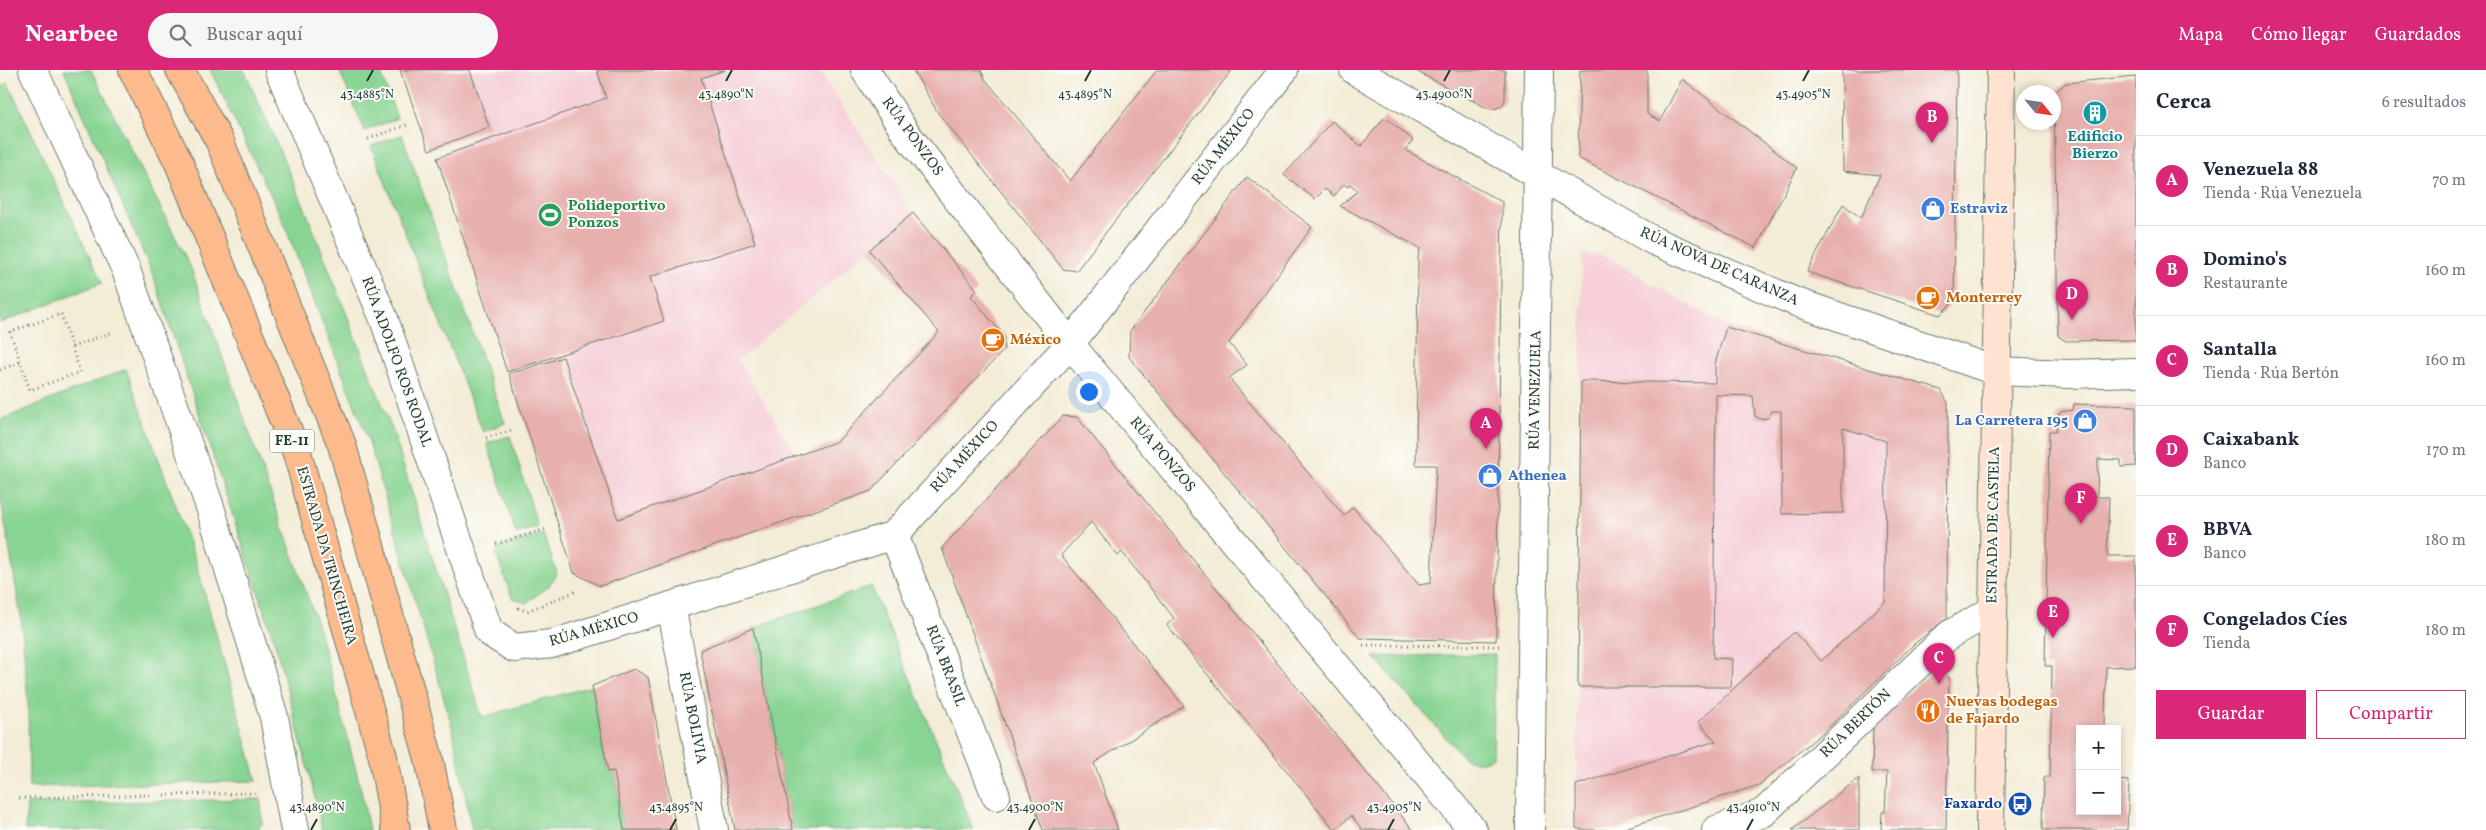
<!DOCTYPE html>
<html lang="es">
<meta charset="utf-8">
<style>
body{margin:0;font-family:Vollkorn,serif;background:#f6f6f7;color:#1f2937}
.controls{position:absolute;right:15px;bottom:15px;display:grid;overflow:hidden;border-radius:0px;box-shadow:0 2px 8px #0003}
.controls button{width:45px;height:45px;display:grid;place-items:center;padding:0;border:0;border-bottom:1px solid #e0e1e3;background:#fff;color:#1f2937;font:25px sans-serif}
.compass{position:absolute;left:2016px;top:15px;width:45px;height:45px;border-radius:50%;background:#fff;box-shadow:0 2px 8px #0003;rotate:119deg}
.you{position:absolute;left:1088px;top:321px;width:18px;height:18px;margin:-12px;border:4px solid #fff;border-radius:50%;background:#1a73e8;box-shadow:0 0 0 8px #1a73e833}
.badge{display:grid;place-items:center;width:32px;height:32px;border-radius:50%;background:#db2777;color:#fff;font-size:16px;font-weight:700}
.pin{position:absolute;translate:-50% -41px;filter:drop-shadow(0 1px 2px #0008)}
.pin::after{content:'';position:absolute;top:26px;width:18px;height:15px;background:inherit;clip-path:polygon(0 0,100% 0,50% 100%)}
.list{margin:0;padding:0;list-style:none}
h2{display:flex;justify-content:space-between;align-items:center;height:65px;margin:0;padding:0 20px;font-size:21px}
h2 small{font-size:16px;font-weight:400;color:#747a83}
.list li{display:grid;grid-template-columns:32px 1fr auto;gap:15px;align-items:center;box-sizing:border-box;height:90px;padding:0 20px;border-top:1px solid #e0e1e3}
.list b{display:block;font-size:19px;white-space:nowrap}
.list p{margin:0;font-size:16px;white-space:nowrap;color:#747a83}
.list em{font-size:16px;font-style:normal;color:#747a83}
.actions{display:flex;gap:10px;padding:15px 20px}
.actions a{flex:1;padding:11px 0;border:1px solid #db2777;border-radius:0px;text-align:center;font-size:18px;color:#db2777}
.actions .main{background:#db2777;color:#fff}
.icon{flex:none;width:28px;height:28px;fill:none;stroke:currentColor;stroke-width:2;stroke-linecap:round;stroke-linejoin:round}
.map{position:relative;flex:none;width:2136px;height:760px;overflow:hidden}
header{display:flex;align-items:center;gap:30px;box-sizing:border-box;height:70px;padding:0 25px;background:#db2777;color:#fff}
header strong{font-size:24px}
nav{display:flex;gap:28px;margin-inline-start:auto;font-size:18px}
.search{width:350px;height:45px;background:#f6f6f7;display:flex;align-items:center;gap:12px;box-sizing:border-box;padding:0 18px;border-radius:28px;color:#747a83;font-size:19px}
main{display:flex}
aside{flex:1;background:#fff}
.map>svg:first-child{display:block}
</style>
<header>
<strong>Nearbee</strong>
<div class="search"><svg class="icon" aria-label="search" viewBox="0 0 24 24"><circle cx="10" cy="10" r="6"/><path d="M15 15l6 6"/></svg>Buscar aquí</div>
<nav><a>Mapa</a><a>Cómo llegar</a><a>Guardados</a></nav>
</header>
<main>
<div class="map">
<svg width="2136" height="760" viewBox="0 0 2136 760">
<rect width="100%" height="100%" fill="#fdfcf7"/>
<filter id="ink" filterUnits="userSpaceOnUse"><feTurbulence type="fractalNoise" baseFrequency=".02" numOctaves="2"/><feDisplacementMap in="SourceGraphic" scale="10" xChannelSelector="R" yChannelSelector="G"/><feConvolveMatrix kernelMatrix="1 2 1 2 8 2 1 2 1" color-interpolation-filters="sRGB"/></filter>
<filter id="wash" filterUnits="userSpaceOnUse"><feTurbulence type="fractalNoise" baseFrequency=".0096" numOctaves="4" result="noise"/><feDisplacementMap in="SourceGraphic" scale="20" xChannelSelector="R" yChannelSelector="G"/><feGaussianBlur stdDeviation="1.12" result="paint"/><feColorMatrix in="noise" values="0 0 0 0 0 0 0 0 0 0 0 0 0 0 0 0 0 1.4 0 .05"/><feComposite in="paint" operator="in"/></filter>
<g filter="url(#wash)">
<rect width="100%" height="100%" fill="#f3ecd6"/>
<g fill="#f6cfd8">
<polygon points="470,0 819,0 913,143 738,290 797,386 618,449 565,283 507,302 437,88 489,57"/>
<polygon points="1582,184 1603,185 1727,257 1941,320 1948,333 1947,548 1913,574 1827,659 1759,715 1619,760 1581,760 1576,758"/>
</g>
<g fill="#88d492" stroke="#548863">
<polygon points="64,0 91,0 190,196 319,559 361,720 369,760 322,760 314,723 275,573 153,205"/>
<polygon points="210,0 244,0 304,136 393,362 482,647 592,616 608,702 614,701 624,760 472,760 452,656 369,372 281,146"/>
<polygon points="339,0 380,0 397,48 365,61"/>
<polygon points="8,13 102,213 0,253 0,18"/>
<polygon points="402,65 505,353 483,362 371,76"/>
<polygon points="126,299 196,492 257,711 29,717 28,631 21,547 0,423 0,350"/>
<polygon points="510,366 538,457 516,464 487,373"/>
<polygon points="543,464 557,503 549,516 526,533 512,528 496,484 499,477"/>
<polygon points="871,516 974,760 793,760 753,558"/>
<path d="M1495 584 1493 687C1482 695 1475 693 1463 687L1374 587Z"/>
<polygon points="261,729 262,754 257,760 25,760 27,734"/>
</g>
<g id="blocks">
<g fill="#e7afad">
<polygon points="400,0 470,0 489,57 429,80"/>
<polygon points="597,0 725,0 701,8 755,173 650,207 664,251 507,302 437,88 606,28"/>
<polygon points="913,0 981,0 985,9 1070,111 1157,0 1232,0 1076,201 1063,199 938,43"/>
<polygon points="1414,0 1505,0 1505,29 1502,36 1494,39 1487,38"/>
<polygon points="1580,0 1647,0 1647,44 1660,51 1682,9 1797,98 1756,178 1578,88"/>
<polygon points="1842,0 1957,0 1954,231 1940,245 1807,202 1843,134 1861,148 1880,105 1843,101"/>
<polygon points="2136,6 2136,270 2066,271 2058,266 2054,23 2066,13"/>
<polygon points="1385,47 1413,70 1405,80 1502,132 1496,571 1360,568 1129,287 1130,261 1247,107 1312,157 1229,273 1247,295 1229,308 1344,446 1353,437 1419,515 1431,513 1436,395 1416,395 1418,189 1420,178 1340,136 1358,121 1350,114 1348,117 1344,114 1334,126 1325,119 1315,129 1284,105 1332,51 1361,76"/>
<polygon points="913,143 977,220 971,226 1004,266 1004,280 942,345 871,421 600,516 574,503 509,304 563,287 618,449 838,371 939,262 869,180"/>
<polygon points="1726,257 1941,320 1948,333 1947,548 1914,574 1827,659 1759,715 1619,760 1581,760 1576,758 1576,715 1716,671 1698,652 1794,562 1821,591 1885,532 1886,371 1843,358 1843,443 1782,444 1781,341 1772,341 1768,348 1760,349 1755,346 1753,326 1716,325 1713,588 1732,589 1731,617 1578,617 1581,311 1715,313 1715,294"/>
<polygon points="2074,334 2136,336 2136,396 2121,397 2121,390 2098,389 2097,427 2109,427 2107,486 2136,486 2136,596 2106,597 2105,659 2080,659 2080,741 2117,741 2117,710 2129,711 2127,760 2043,760 2044,707 2050,707 2052,596 2045,596 2049,361 2056,361 2057,346 2061,342 2073,340"/>
<polygon points="1063,346 1077,347 1413,760 1363,760 1351,746 1335,760 1167,555 1174,548 1122,482 1118,486 1091,452 1061,485 1184,636 1094,693 1118,760 1043,760 942,478"/>
<polygon points="753,558 793,760 735,760 700,580"/>
<polygon points="634,599 648,607 676,760 624,760 614,701 608,702 592,616"/>
<polygon points="1939,600 1944,602 1949,608 1946,760 1881,760 1882,742 1885,742 1887,702 1872,702 1873,656 1932,601"/>
<polygon points="1859,708 1859,760 1792,760"/>
</g>
</g>
</g>
<g filter="url(#ink)">
<use href="#blocks" fill-opacity="0" stroke="#697a6d" stroke-width="1"/>
<g fill="none" stroke-linecap="round" stroke-linejoin="round">
<defs>
<g id="minor">
<polyline points="33,0 126,200 210,437 274,647 295,760"/>
<polyline points="279,0 384,249 489,562 514,578 552,574 894,465 1070,274 1284,0"/>
<polyline points="865,0 905,62 1070,274 1473,760"/>
<polyline points="1354,0 1654,171 1796,232 1996,301 2069,304 2136,302"/>
<polyline points="894,465 996,726"/>
<polyline points="671,536 714,760"/>
<polyline points="1530,760 1539,0"/>
<polyline points="1716,760 1763,743 1949,565 1993,540"/>
</g>
<polyline id="secondary" points="1990,760 2001,0"/>
<g id="trunk">
<polyline points="133,0 179,93 297,383 383,687 396,760"/>
<polyline points="180,0 220,72 342,375 429,689 443,760"/>
</g>
</defs>
<use href="#minor" stroke="#697a6d" stroke-width="30"/>
<use href="#secondary" stroke="#697a6d" stroke-width="30"/>
<use href="#trunk" stroke="#697a6d" stroke-width="30"/>
<g stroke="#697a6d" stroke-width="3" stroke-dasharray="1 4" stroke-linecap="butt">
<polyline points="368,69 409,54"/>
<polygon points="61,244 80,302 30,320 10,262"/>
<polyline points="72,277 113,262"/>
<polyline points="0,300 20,292"/>
<polyline points="486,368 512,360"/>
<polyline points="496,474 546,459"/>
<polyline points="518,538 527,541 577,521"/>
<polyline points="1363,575 1499,576"/>
<polyline points="19,728 255,723"/>
</g>
<use href="#minor" stroke="#fff" stroke-width="28"/>
<use href="#secondary" stroke="#fee3d1" stroke-width="28"/>
<use href="#trunk" stroke="#fcba8d" stroke-width="28"/>
</g>
</g>
<path fill="none" stroke="#1f3d34" stroke-width="2" d="M367 11 373 0M726 11 732 0M1085 11 1091 0M1444 11 1450 0M1803 11 1809 0M311 760 317 749M670 760 676 749M1029 760 1035 749M1388 760 1394 749M1747 760 1753 749"/>
<defs>
<symbol id="building-disc" viewBox="-11 -11 22 22"><circle r="9.5" fill="#0f9aa8" stroke="#fdfcf7"/><path d="M-4-6H4V6H1V3H-1V6H-4ZM-2.5-4.3h1.7v1.8h-1.7ZM.8-4.3h1.7v1.8H.8ZM-2.5-1h1.7V.8h-1.7ZM.8-1h1.7V.8H.8Z" fill="#fff"/></symbol>
<symbol id="shop-disc" viewBox="-11 -11 22 22"><circle r="9.5" fill="#3f7fe0" stroke="#fdfcf7"/><path d="M-5-2.5h2.3a2.7 3.5 0 0 1 5.4 0H5L5.5 6h-11ZM-1.5-2.5h3a1.5 2.3 0 0 0-3 0Z" fill="#fff"/></symbol>
<symbol id="stadium-disc" viewBox="-11 -11 22 22"><circle r="9.5" fill="#2e9e5b" stroke="#fdfcf7"/><path d="M0-5a6.5 5 0 1 0 0 10a6.5 5 0 1 0 0-10ZM-3.5-1.8h7v3.6h-7Z" fill="#fff"/></symbol>
<symbol id="cafe-disc" viewBox="-11 -11 22 22"><circle r="9.5" fill="#e8710a" stroke="#fdfcf7"/><path d="M-5.5-4.5H6V0H3Q3 3.5 0 3.5H-2.5Q-5.5 3.5-5.5 0ZM3-3.2v2h1.7v-2ZM-6 4.5H4V6H-6Z" fill="#fff"/></symbol>
<symbol id="restaurant-disc" viewBox="-11 -11 22 22"><circle r="9.5" fill="#e8710a" stroke="#fdfcf7"/><path d="M-5-6h1v4h1v-4h1v4h1v-4h1v5L-1.5 .5V6h-2V.5L-5-1ZM5-6V6H3V1.5H1.5Q1.5-4 5-6Z" fill="#fff"/></symbol>
<symbol id="bus-disc" viewBox="-11 -11 22 22"><circle r="9.5" fill="#1a4fb4" stroke="#fdfcf7"/><path d="M-5-6H5V4H4V6H2V4H-2V6H-4V4H-5ZM-3.5-4V0h7V-4ZM-3.5 1.2v1.5H-2V1.2ZM2 1.2v1.5H3.5V1.2Z" fill="#fff"/></symbol>
</defs>
<g fill-rule="evenodd">
<use href="#building-disc" x="2081" y="29" width="28" height="28"/>
<use href="#shop-disc" x="1919" y="125" width="28" height="28"/>
<use href="#stadium-disc" x="536" y="131" width="28" height="28"/>
<use href="#cafe-disc" x="1914" y="214" width="28" height="28"/>
<use href="#cafe-disc" x="979" y="256" width="28" height="28"/>
<use href="#shop-disc" x="2071" y="337" width="28" height="28"/>
<use href="#shop-disc" x="1476" y="392" width="28" height="28"/>
<use href="#restaurant-disc" x="1914" y="627" width="28" height="28"/>
<use href="#bus-disc" x="2006" y="720" width="28" height="28"/>
</g>
<g text-anchor="middle" dominant-baseline="central" stroke-width="4" stroke-linejoin="round" paint-order="stroke">
<rect fill="#fdfcf7" stroke="#62766e" stroke-width="1" x="269.5" y="359.5" width="45" height="23" rx="4"/>
<g font-size="14" font-weight="bold" fill="#1f3d34">
<text x="292" y="371">FE-11</text>
</g>
<g font-size="15" fill="#1f3d34" stroke="#fdfcf7">
<text transform="translate(912 67) rotate(54)">RÚA PONZOS</text>
<text transform="translate(1224 77) rotate(-52)">RÚA MÉXICO</text>
<text transform="translate(1719 197) rotate(24)">RÚA NOVA DE CARANZA</text>
<text transform="translate(396 292) rotate(70)">RÚA ADOLFO ROS RODAL</text>
<text transform="translate(1536 320) rotate(-89)">RÚA VENEZUELA</text>
<text transform="translate(1162 385) rotate(50)">RÚA PONZOS</text>
<text transform="translate(965 387) rotate(-47)">RÚA MÉXICO</text>
<text transform="translate(1994 455) rotate(-89)">ESTRADA DE CASTELA</text>
<text transform="translate(326 486) rotate(74)">ESTRADA DA TRINCHEIRA</text>
<text transform="translate(594 560) rotate(-16)">RÚA MÉXICO</text>
<text transform="translate(945 596) rotate(69)">RÚA BRASIL</text>
<text transform="translate(692 648) rotate(79)">RÚA BOLIVIA</text>
<text transform="translate(1856 654) rotate(-44)">RÚA BERTÓN</text>
</g>
<g font-size="15" font-weight="bold" fill="#0d838f" stroke="#fdfcf7">
<text x="2095" y="67">Edificio<tspan x="2095" dy="17">Bierzo</tspan></text>
</g>
<g font-size="15" font-weight="bold" fill="#27864d" stroke="#fdfcf7" text-anchor="start">
<text x="568" y="136">Polideportivo<tspan x="568" dy="17">Ponzos</tspan></text>
</g>
<g font-size="15" font-weight="bold" fill="#366cbe" stroke="#fdfcf7" text-anchor="start">
<text x="1950" y="139">Estraviz</text>
<text x="2068" y="351" text-anchor="end">La Carretera 195</text>
<text x="1508" y="406">Athenea</text>
</g>
<g font-size="15" font-weight="bold" fill="#c56008" stroke="#fdfcf7" text-anchor="start">
<text x="1946" y="228">Monterrey</text>
<text x="1010" y="270">México</text>
<text x="1946" y="632">Nuevas bodegas<tspan x="1946" dy="17">de Fajardo</tspan></text>
</g>
<g font-size="15" font-weight="bold" fill="#164399" stroke="#fdfcf7" text-anchor="end">
<text x="2002" y="734">Faxardo</text>
</g>
</g>
<g font-size="12" text-anchor="middle" fill="#1f3d34" stroke="#fdfcf7" stroke-width="4" stroke-linejoin="round" paint-order="stroke">
<text x="367" y="28">43.4885°N</text>
<text x="726" y="28">43.4890°N</text>
<text x="1085" y="28">43.4895°N</text>
<text x="1444" y="28">43.4900°N</text>
<text x="1803" y="28">43.4905°N</text>
<text x="317" y="741">43.4890°N</text>
<text x="676" y="741">43.4895°N</text>
<text x="1035" y="741">43.4900°N</text>
<text x="1394" y="741">43.4905°N</text>
<text x="1753" y="741">43.4910°N</text>
</g>
</svg>
<div class="controls">
<button>+</button>
<button>−</button>
</div>
<svg class="compass" viewBox="-18 -18 36 36"><path d="M0-13l5 13h-10z" fill="#e53935"/><path d="M0 13l5-13h-10z" fill="#747a83"/></svg>
<div class="you"></div>
<div class="pin badge" style="left:1486px;top:379px">A</div>
<div class="pin badge" style="left:1932px;top:73px">B</div>
<div class="pin badge" style="left:1939px;top:614px">C</div>
<div class="pin badge" style="left:2072px;top:250px">D</div>
<div class="pin badge" style="left:2053px;top:568px">E</div>
<div class="pin badge" style="left:2081px;top:454px">F</div>
</div>
<aside>
<h2>Cerca<small>6 resultados</small></h2>
<ul class="list">
<li><span class="badge">A</span><div><b>Venezuela 88</b><p>Tienda · Rúa Venezuela</p></div><em>70 m</em></li>
<li><span class="badge">B</span><div><b>Domino's</b><p>Restaurante</p></div><em>160 m</em></li>
<li><span class="badge">C</span><div><b>Santalla</b><p>Tienda · Rúa Bertón</p></div><em>160 m</em></li>
<li><span class="badge">D</span><div><b>Caixabank</b><p>Banco</p></div><em>170 m</em></li>
<li><span class="badge">E</span><div><b>BBVA</b><p>Banco</p></div><em>180 m</em></li>
<li><span class="badge">F</span><div><b>Congelados Cíes</b><p>Tienda</p></div><em>180 m</em></li>
</ul>
<div class="actions"><a class="main">Guardar</a><a>Compartir</a></div>
</aside>
</main>
